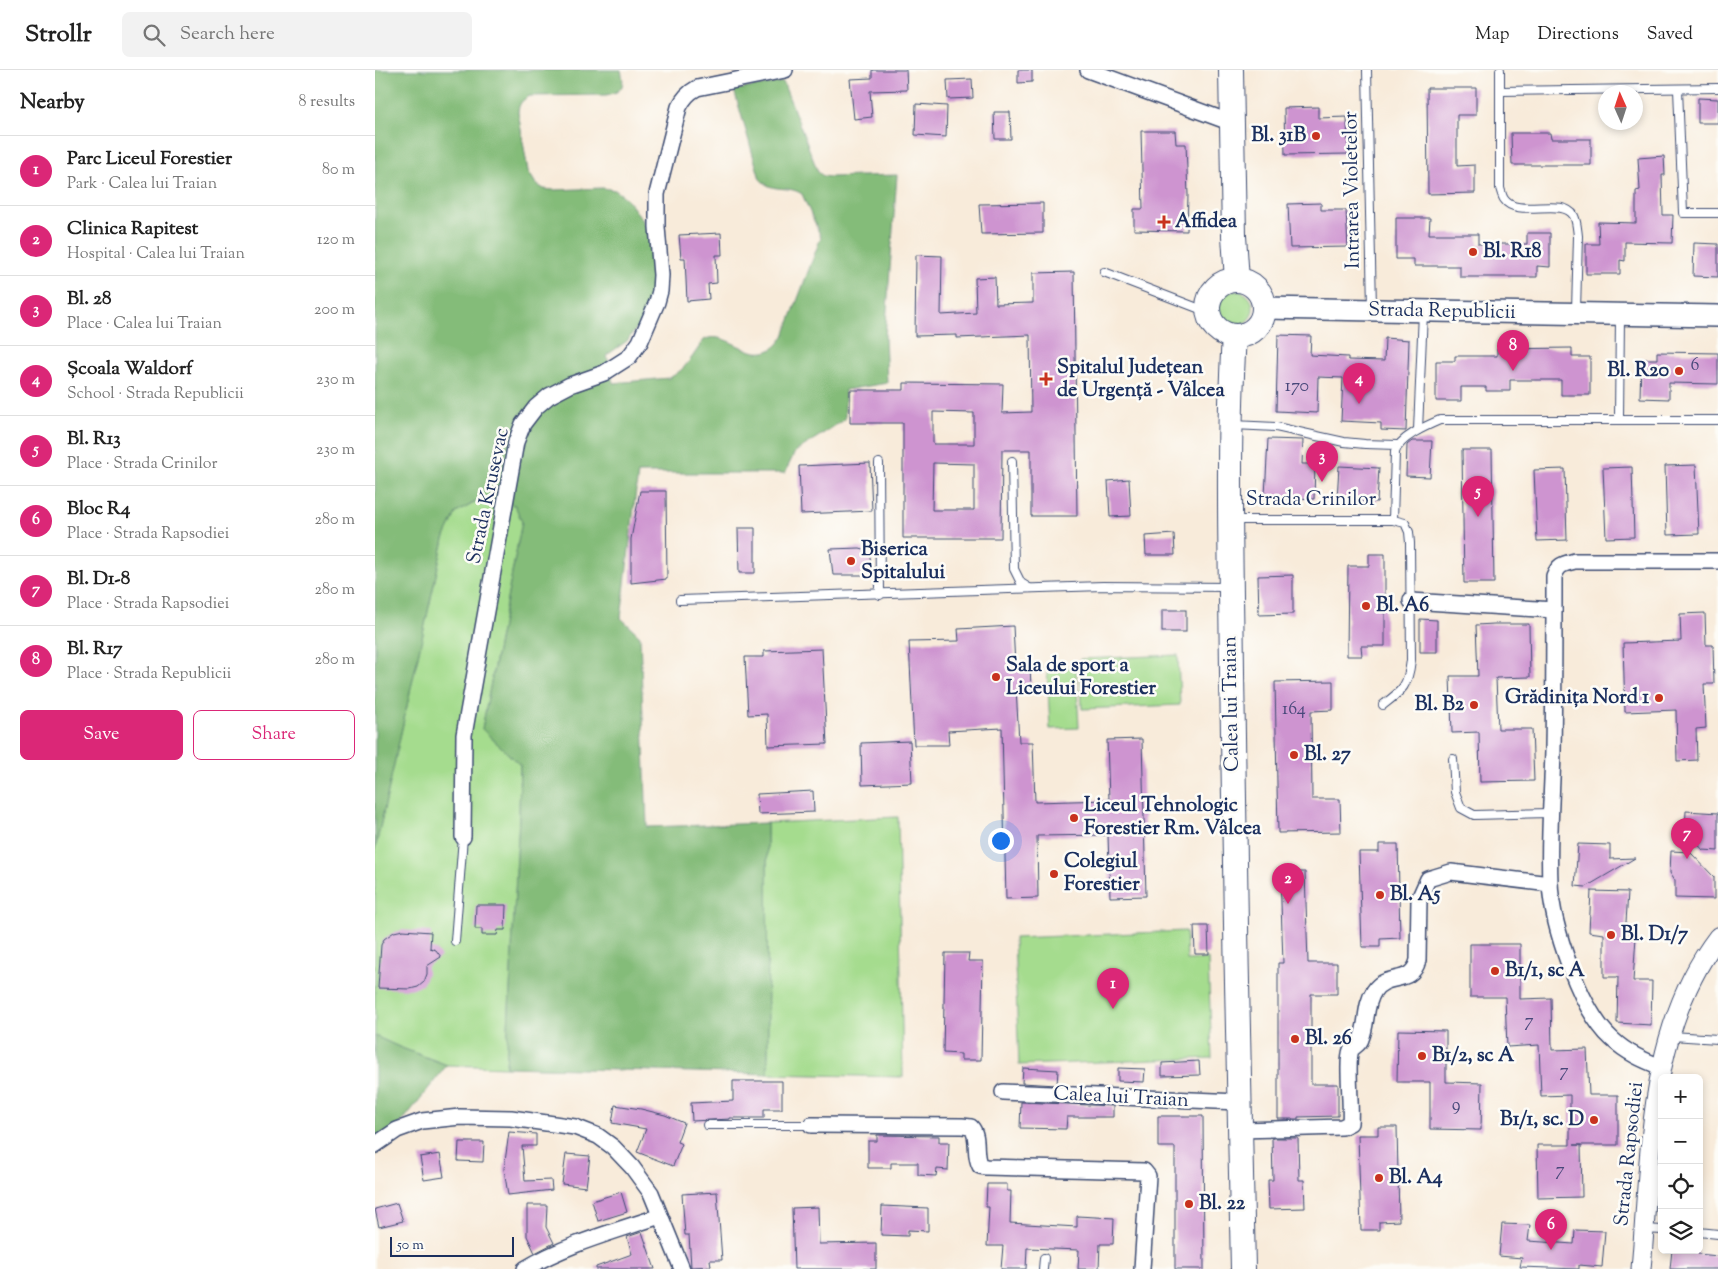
<!DOCTYPE html>
<meta charset="utf-8">
<style>
body{margin:0;font-family:"Sorts Mill Goudy",serif;background:#f2f2f2;color:#222}
.controls{position:absolute;right:15px;bottom:15px;display:grid;overflow:hidden;border-radius:8px;box-shadow:0 2px 8px #0003}
.controls button{width:45px;height:45px;display:grid;place-items:center;padding:0;border:0;border-bottom:1px solid #e0e0e0;background:#fff;color:#222;font:25px sans-serif}
.compass{position:absolute;left:1223px;top:15px;width:45px;height:45px;border-radius:50%;background:#fff;box-shadow:0 2px 8px #0003;rotate:357deg}
.scale{position:absolute;left:15px;bottom:12px;width:124px;box-sizing:border-box;padding-left:5px;border:2px solid #1b2f5e;border-top:0;font-size:14px;line-height:18px;white-space:nowrap;color:#1b2f5e;-webkit-text-stroke:4px #fdfcf7;paint-order:stroke}
.you{position:absolute;left:625px;top:770px;width:18px;height:18px;margin:-12px;border:4px solid #fff;border-radius:50%;background:#1a73e8;box-shadow:0 0 0 8px #1a73e833}
.badge{display:grid;place-items:center;width:32px;height:32px;border-radius:50%;background:#db2777;color:#fff;font-size:16px;font-weight:700}
.pin{position:absolute;translate:-50% -41px;filter:drop-shadow(0 1px 2px #0008)}
.pin::after{content:'';position:absolute;top:26px;width:18px;height:15px;background:inherit;clip-path:polygon(0 0,100% 0,50% 100%)}
.list{margin:0;padding:0;list-style:none}
h2{display:flex;justify-content:space-between;align-items:center;height:65px;margin:0;padding:0 20px;font-size:21px}
h2 small{font-size:16px;font-weight:400;color:#767676}
.list li{display:grid;grid-template-columns:32px 1fr auto;gap:15px;align-items:center;box-sizing:border-box;height:70px;padding:0 20px;border-top:1px solid #e0e0e0}
.list b{display:block;font-size:19px;white-space:nowrap}
.list p{margin:0;font-size:16px;white-space:nowrap;color:#767676}
.list em{font-size:16px;font-style:normal;color:#767676}
.actions{display:flex;gap:10px;padding:15px 20px}
.actions a{flex:1;padding:11px 0;border:1px solid #db2777;border-radius:8px;text-align:center;font-size:18px;color:#db2777}
.actions .main{background:#db2777;color:#fff}
.icon{flex:none;width:28px;height:28px;fill:none;stroke:currentColor;stroke-width:2;stroke-linecap:round;stroke-linejoin:round}
.map{position:relative;flex:none;width:1343px;height:1199px;overflow:hidden}
header{display:flex;align-items:center;gap:30px;box-sizing:border-box;height:70px;padding:0 25px;background:#fff;border-bottom:1px solid #e0e0e0}
header strong{font-size:24px}
nav{display:flex;gap:28px;margin-inline-start:auto;font-size:18px}
.search{width:350px;height:45px;background:#f2f2f2;display:flex;align-items:center;gap:12px;box-sizing:border-box;padding:0 18px;border-radius:8px;color:#767676;font-size:19px}
main{display:flex}
aside{flex:1;background:#fff}
.map>svg:first-child{display:block}
</style>
<header>
<strong>Strollr</strong>
<div class="search"><svg class="icon" aria-label="search" viewBox="0 0 24 24"><circle cx="10" cy="10" r="6"/><path d="M15 15l6 6"/></svg>Search here</div>
<nav><a>Map</a><a>Directions</a><a>Saved</a></nav>
</header>
<main>
<aside>
<h2>Nearby<small>8 results</small></h2>
<ul class="list">
<li><span class="badge">1</span><div><b>Parc Liceul Forestier</b><p>Park · Calea lui Traian</p></div><em>80 m</em></li>
<li><span class="badge">2</span><div><b>Clinica Rapitest</b><p>Hospital · Calea lui Traian</p></div><em>120 m</em></li>
<li><span class="badge">3</span><div><b>Bl. 28</b><p>Place · Calea lui Traian</p></div><em>200 m</em></li>
<li><span class="badge">4</span><div><b>Școala Waldorf</b><p>School · Strada Republicii</p></div><em>230 m</em></li>
<li><span class="badge">5</span><div><b>Bl. R13</b><p>Place · Strada Crinilor</p></div><em>230 m</em></li>
<li><span class="badge">6</span><div><b>Bloc R4</b><p>Place · Strada Rapsodiei</p></div><em>280 m</em></li>
<li><span class="badge">7</span><div><b>Bl. D1-8</b><p>Place · Strada Rapsodiei</p></div><em>280 m</em></li>
<li><span class="badge">8</span><div><b>Bl. R17</b><p>Place · Strada Republicii</p></div><em>280 m</em></li>
</ul>
<div class="actions"><a class="main">Save</a><a>Share</a></div>
</aside>
<div class="map">
<svg width="1343" height="1199" viewBox="0 0 1343 1199">
<rect width="100%" height="100%" fill="#fdfcf7"/>
<filter id="ink" filterUnits="userSpaceOnUse"><feTurbulence type="fractalNoise" baseFrequency=".02" numOctaves="2"/><feDisplacementMap in="SourceGraphic" scale="10" xChannelSelector="R" yChannelSelector="G"/><feConvolveMatrix kernelMatrix="1 2 1 2 8 2 1 2 1" color-interpolation-filters="sRGB"/></filter>
<filter id="wash" filterUnits="userSpaceOnUse"><feTurbulence type="fractalNoise" baseFrequency=".0096" numOctaves="4" result="noise"/><feDisplacementMap in="SourceGraphic" scale="20" xChannelSelector="R" yChannelSelector="G"/><feGaussianBlur stdDeviation="1.12" result="paint"/><feColorMatrix in="noise" values="0 0 0 0 0 0 0 0 0 0 0 0 0 0 0 0 0 1.4 0 .05"/><feComposite in="paint" operator="in"/></filter>
<g filter="url(#wash)">
<rect width="100%" height="100%" fill="#f8ebda"/>
<g fill="#a5dc8e" stroke="#608676">
<circle cx="861" cy="238" r="17"/>
<polygon points="103,431 140,435 147,451 107,659 145,695 144,747 131,997 72,995 24,977 0,966 0,780 69,469 81,443"/>
<polygon points="803,585 805,635 707,639 705,589"/>
<polygon points="701,597 704,658 675,659 672,598"/>
<polygon points="523,747 528,1007 393,1004 392,753"/>
<polygon points="811,861 812,890 833,889 837,988 644,995 639,868"/>
</g>
<g fill="#84bc79" stroke="#50766c">
<path d="M0 0H246C250 16 248 22 231 25L155 26C147 30 144 33 143 42L153 101 161 114 169 119 178 120 228 118 240 120 251 128 267 149 275 166 280 219 266 252 252 271 232 285 238 313 294 308C311 300 318 285 329 270 353 256 384 307 409 266L446 167 427 124C412 114 398 124 385 109L359 20 408 12 443 102 448 106 455 107 522 105 510 267 512 313 470 320V349L420 382 410 403H263L246 548 265 566 272 757 392 753 393 1004 131 997 144 747 145 695 107 659 147 452 140 435 102 431 81 443 69 469 0 780Z"/>
<polygon points="0,966 24,977 72,995 0,1086"/>
</g>
<g id="blocks">
<g fill="#ce94d0" fill-rule="evenodd">
<polygon points="497,0 531,0 532,20 495,21 497,47 479,49 475,9 497,8"/>
<polygon points="643,0 657,0 657,12 643,13"/>
<polygon points="597,9 598,28 573,29 572,10"/>
<polygon points="1052,18 1101,18 1101,45 1082,45 1082,96 1100,95 1100,123 1053,124"/>
<polygon points="1323,28 1343,29 1343,53 1323,53"/>
<polygon points="541,34 572,36 571,67 540,65"/>
<polygon points="943,37 943,48 972,47 973,84 910,85 909,38"/>
<polygon points="619,42 635,42 636,69 620,69"/>
<polygon points="766,61 800,61 801,74 811,74 813,125 812,161 759,160 759,139 768,139"/>
<polygon points="1136,63 1175,63 1176,69 1216,69 1216,95 1137,95"/>
<polygon points="1289,86 1290,105 1287,105 1288,145 1298,145 1297,173 1250,172 1250,191 1245,190 1245,204 1211,204 1211,174 1224,174 1223,152 1261,153 1261,121 1265,120 1263,88"/>
<polygon points="668,133 668,163 606,164 604,134"/>
<polygon points="946,133 946,140 971,140 973,177 915,178 913,134"/>
<polygon points="1021,148 1055,148 1054,164 1103,164 1103,174 1152,174 1152,163 1175,163 1175,197 1162,196 1162,207 1085,207 1085,196 1039,196 1039,189 1021,189"/>
<polygon points="346,163 347,185 341,185 342,213 333,214 334,229 312,231 310,188 306,188 304,165"/>
<polygon points="1319,173 1343,174 1343,207 1318,206"/>
<path d="M541 185 567 186 566 245 601 243 600 208 620 207 621 234 658 233V203L699 202 702 446H656V380H627L626 468H528V353H475V320H529V313L628 314 627 343 656 342 655 265 582 268V265L540 266ZM558 342 599 343V374H558ZM558 393 599 394V440H557Z"/>
<polygon points="903,265 936,266 935,285 973,287 973,290 1009,291 1010,268 1034,270 1031,361 1006,360 1006,353 966,351 968,308 943,307 942,343 901,341"/>
<polygon points="1197,278 1197,287 1215,287 1215,325 1186,325 1186,310 1135,310 1135,321 1111,321 1111,317 1086,317 1086,331 1061,331 1061,291 1080,291 1080,286 1122,286 1122,279"/>
<polygon points="1282,282 1343,283 1343,314 1294,313 1294,329 1265,328 1266,289 1282,289"/>
<polygon points="893,369 928,370 927,394 940,394 939,429 890,426"/>
<polygon points="1037,371 1057,371 1055,407 1031,406 1032,375"/>
<polygon points="1087,380 1117,380 1119,513 1089,513"/>
<polygon points="495,393 497,441 426,444 424,396"/>
<polygon points="1321,395 1324,464 1292,465 1290,396"/>
<polygon points="964,396 1004,398 1002,432 962,430"/>
<polygon points="1257,397 1259,467 1231,468 1228,398"/>
<polygon points="1190,399 1192,470 1162,471 1159,400"/>
<polygon points="754,409 756,446 735,447 733,411"/>
<polygon points="265,421 291,421 292,509 256,513 256,469"/>
<polygon points="363,458 380,458 380,503 364,503"/>
<polygon points="799,464 800,485 771,485 770,466"/>
<polygon points="485,478 492,480 495,487 496,496 494,502 489,505 458,505 455,479"/>
<polygon points="994,484 1010,484 1010,576 986,576 987,586 972,586 973,496 994,496"/>
<polygon points="918,505 918,544 884,545 883,506"/>
<rect x="787" y="540" width="24" height="22"/>
<polygon points="1330,543 1331,575 1338,575 1339,614 1329,614 1331,658 1321,659 1322,690 1302,691 1301,640 1250,642 1248,573 1306,571 1305,544"/>
<polygon points="1045,549 1062,550 1062,582 1045,582"/>
<polygon points="1119,554 1154,554 1155,607 1121,608 1123,659 1157,659 1159,711 1105,712 1104,662 1077,663 1075,606 1103,606 1101,555"/>
<polygon points="638,556 640,596 655,595 656,618 641,618 644,672 658,672 660,732 734,730 732,670 767,669 771,826 735,827 733,765 662,766 663,828 631,829 627,658 573,661 574,675 539,675 534,572 584,571 583,559"/>
<polygon points="447,579 452,674 393,676 392,644 373,645 370,587 389,587 389,581"/>
<polygon points="958,611 958,640 936,641 937,729 965,729 966,762 903,763 900,612"/>
<polygon points="535,671 537,713 487,715 486,673"/>
<polygon points="438,721 439,742 383,744 382,724"/>
<polygon points="1311,741 1343,743 1343,781 1328,780 1310,760"/>
<polygon points="1004,774 1023,774 1025,868 1005,869 1005,877 987,877 984,782 1004,782"/>
<polygon points="1203,774 1235,775 1235,789 1260,788 1211,817 1200,816"/>
<polygon points="1296,781 1315,782 1339,807 1339,829 1300,828 1300,811 1295,803"/>
<polygon points="905,802 930,802 933,893 962,893 962,924 936,924 936,1014 963,1014 963,1046 923,1047 923,1049 903,1049 903,893 908,893"/>
<polygon points="1216,821 1253,822 1250,867 1261,867 1258,911 1277,911 1276,955 1242,953 1243,907 1229,907 1229,864 1214,862"/>
<polygon points="101,835 131,835 130,860 123,860 122,865 107,865 107,859 100,859"/>
<polygon points="819,856 833,856 834,884 820,884"/>
<polygon points="28,860 56,862 55,878 61,880 66,887 52,896 52,904 49,912 43,917 35,919 3,918 6,875 9,869 19,862"/>
<polygon points="1095,874 1145,874 1145,929 1176,928 1177,980 1212,979 1214,1025 1243,1025 1243,1075 1199,1075 1206,1075 1207,1127 1163,1128 1162,1075 1195,1075 1195,1025 1166,1026 1164,975 1132,977 1130,927 1095,927"/>
<polygon points="570,883 594,883 593,891 608,891 606,990 586,990 586,984 568,983"/>
<polygon points="1023,960 1071,961 1071,1012 1107,1013 1106,1060 1055,1059 1055,1012 1022,1012"/>
<polygon points="824,991 825,1005 787,1006 787,993"/>
<polygon points="648,998 683,1000 682,1015 647,1013"/>
<polygon points="743,998 770,999 769,1012 743,1011"/>
<polygon points="358,1011 407,1011 407,1039 389,1039 389,1048 355,1048 355,1049 317,1051 316,1033 358,1031"/>
<polygon points="646,1032 738,1036 738,1047 692,1047 691,1059 645,1058"/>
<polygon points="240,1035 266,1039 290,1045 309,1053 302,1072 307,1074 298,1096 262,1082 271,1059 237,1053"/>
<polygon points="783,1046 828,1046 829,1199 800,1199 800,1077 783,1077"/>
<polygon points="1003,1057 1022,1057 1024,1151 1004,1152 1004,1160 986,1160 983,1065 1003,1065"/>
<polygon points="134,1062 161,1064 161,1076 147,1076 150,1111 176,1110 177,1120 133,1125 129,1099"/>
<polygon points="502,1065 564,1066 564,1072 574,1072 573,1100 562,1099 561,1106 543,1105 543,1093 516,1093 516,1098 493,1098 493,1071 502,1071"/>
<polygon points="897,1068 923,1068 924,1110 929,1110 930,1138 894,1139 893,1110 898,1110"/>
<polygon points="84,1072 109,1072 108,1092 83,1091"/>
<polygon points="65,1084 69,1107 49,1110 45,1087"/>
<polygon points="191,1084 215,1086 211,1117 187,1114"/>
<polygon points="612,1114 632,1114 632,1121 636,1121 635,1153 702,1157 702,1146 739,1148 738,1174 725,1174 724,1199 703,1199 704,1180 652,1178 651,1199 626,1199 628,1176 612,1176 614,1137 611,1137"/>
<polygon points="246,1122 252,1142 223,1151 217,1131"/>
<polygon points="342,1122 347,1190 335,1190 336,1196 316,1197 314,1165 310,1165 307,1124"/>
<polygon points="22,1133 28,1151 4,1157 0,1139"/>
<polygon points="152,1135 172,1135 171,1157 179,1173 160,1183 152,1166"/>
<polygon points="507,1136 553,1138 553,1161 533,1160 533,1166 506,1165"/>
<polygon points="443,1137 444,1174 501,1173 501,1199 419,1199 417,1138"/>
<polygon points="1127,1154 1155,1155 1153,1171 1199,1174 1200,1160 1230,1161 1227,1197 1204,1195 1204,1199 1145,1197 1147,1188 1124,1186"/>
<polygon points="267,1162 280,1199 221,1199 221,1197 257,1184 252,1167"/>
<polygon points="1297,1180 1323,1180 1323,1184 1343,1186 1343,1199 1295,1199"/>
</g>
</g>
</g>
<g filter="url(#ink)">
<use href="#blocks" fill-opacity="0" stroke="#3c4b71" stroke-width="1"/>
<g fill="none" stroke-linecap="round" stroke-linejoin="round">
<defs>
<g id="service">
<polyline points="992,0 997,238"/>
<path d="M1125 0V118C1126 121 1127 126 1129 129 1142 149 1188 126 1199 146 1202 152 1202 159 1203 166L1201 241"/>
<polyline points="1303,19 1308,143 1343,143"/>
<polyline points="1126,21 1343,18"/>
<polyline points="729,202 833,242"/>
<polyline points="1244,349 1245,246"/>
<polyline points="858,355 901,357 969,372 990,374 1022,375"/>
<polyline points="1043,360 1048,242"/>
<polyline points="637,391 639,499 646,513 654,518"/>
<polyline points="504,393 505,525"/>
<path d="M858 450H1018L1030 453 1034 462 1035 473 1036 590C1033 616 1028 620 1008 635"/>
<path d="M1018 450 1020 382C1025 367 1051 356 1065 350H1343"/>
<polyline points="305,530 728,516 854,517"/>
<polyline points="1078,689 1080,722 1086,738 1099,745 1175,743"/>
<polyline points="80,871 88,767"/>
<polyline points="1297,966 1343,969"/>
<polyline points="332,1055 436,1055"/>
<polyline points="1270,1159 1287,1160"/>
<polyline points="1324,1162 1343,1164"/>
<polyline points="668,1199 669,1188"/>
</g>
<g id="minor">
<polyline points="713,0 857,53"/>
<polyline points="1036,531 1179,540"/>
<path d="M88 767 89 665 141 372 148 354 161 337 174 326 195 315 229 303 254 287 265 272 282 232 285 221 286 205 282 157V124L304 37C309 28 313 23 322 18L410 0"/>
<path d="M1286 997C1268 990 1252 983 1237 969 1205 940 1177 856 1175 813 1173 769 1177 725 1178 680 1179 622 1179 564 1179 506 1184 494 1188 494 1200 491H1343"/>
<polyline points="628,1022 864,1032"/>
<path d="M436 1055 587 1056 596 1057C605 1067 598 1084 605 1096L611 1097 769 1101 773 1106 767 1199"/>
<path d="M865 1060 967 1057 975 1053C977 1037 971 992 976 980 979 976 985 974 986 969 993 953 989 936 999 921 1011 902 1037 916 1043 890L1044 829 1053 809 1076 802 1175 814"/>
<polyline points="0,1075 22,1060 47,1051 85,1047 136,1048 200,1057 223,1066 238,1077 257,1097 276,1123 307,1199"/>
<path d="M150 1199C189 1175 241 1161 285 1146"/>
</g>
<path id="tertiary" d="M1266 1199C1276 1087 1272 960 1343 867"/>
<polyline id="secondary" points="889,238 1343,246"/>
<g id="primary">
<polyline points="856,0 859,166 862,210"/>
<circle cx="861" cy="238" r="28"/>
<path d="M859 266C852 378 856 491 857 603 859 802 864 1000 868 1199"/>
</g>
</defs>
<use href="#service" stroke="#3c4b71" stroke-width="10"/>
<use href="#minor" stroke="#3c4b71" stroke-width="18"/>
<use href="#tertiary" stroke="#3c4b71" stroke-width="21"/>
<use href="#secondary" stroke="#3c4b71" stroke-width="24"/>
<use href="#primary" stroke="#3c4b71" stroke-width="26"/>
<use href="#service" stroke="#fff" stroke-width="8"/>
<use href="#minor" stroke="#fff" stroke-width="15"/>
<use href="#tertiary" stroke="#fff" stroke-width="19"/>
<use href="#secondary" stroke="#fff" stroke-width="21"/>
<use href="#primary" stroke="#fff" stroke-width="24"/>
</g>
</g>
<g fill="#c8321e" stroke="#fdfcf7" stroke-width="2">
<circle cx="941" cy="66" r="5"/>
<path d="M786.5 144.5h5v5h5v5h-5v5h-5v-5h-5v-5h5z"/>
<circle cx="1098" cy="182" r="5"/>
<circle cx="1304" cy="301" r="5"/>
<path d="M668.5 301.5h5v5h5v5h-5v5h-5v-5h-5v-5h5z"/>
<circle cx="476" cy="491" r="5"/>
<circle cx="991" cy="536" r="5"/>
<circle cx="621" cy="607" r="5"/>
<circle cx="1284" cy="628" r="5"/>
<circle cx="1099" cy="635" r="5"/>
<circle cx="919" cy="685" r="5"/>
<circle cx="699" cy="748" r="5"/>
<circle cx="679" cy="804" r="5"/>
<circle cx="1005" cy="825" r="5"/>
<circle cx="1236" cy="865" r="5"/>
<circle cx="1120" cy="901" r="5"/>
<circle cx="920" cy="969" r="5"/>
<circle cx="1047" cy="986" r="5"/>
<circle cx="1219" cy="1050" r="5"/>
<circle cx="1004" cy="1108" r="5"/>
<circle cx="814" cy="1134" r="5"/>
</g>
<g text-anchor="middle" dominant-baseline="central" stroke-width="5" stroke-linejoin="round" paint-order="stroke">
<g font-size="18" fill="#48487a">
<text x="1320" y="296">6</text>
<text x="922" y="317">170</text>
<text x="919" y="640">164</text>
<text x="1154" y="952">7</text>
<text x="1189" y="1002">7</text>
<text x="1081" y="1036">9</text>
<text x="1185" y="1101">7</text>
</g>
<g font-size="20" font-weight="bold" fill="#1b2f5e" stroke="#fdfcf7" text-anchor="start">
<text x="931" y="66" text-anchor="end">Bl. 31B</text>
<text x="800" y="152">Affidea</text>
<text x="1108" y="182">Bl. R18</text>
<text x="682" y="298">Spitalul Județean<tspan x="682" dy="23">de Urgență - Vâlcea</tspan></text>
<text x="1294" y="301" text-anchor="end">Bl. R20</text>
<text x="486" y="480">Biserica<tspan x="486" dy="23">Spitalului</tspan></text>
<text x="1001" y="536">Bl. A6</text>
<text x="631" y="596">Sala de sport a<tspan x="631" dy="23">Liceului Forestier</tspan></text>
<text x="1274" y="628" text-anchor="end">Grădinița Nord 1</text>
<text x="1089" y="635" text-anchor="end">Bl. B2</text>
<text x="929" y="685">Bl. 27</text>
<text x="709" y="736">Liceul Tehnologic<tspan x="709" dy="23">Forestier Rm. Vâlcea</tspan></text>
<text x="689" y="792">Colegiul<tspan x="689" dy="23">Forestier</tspan></text>
<text x="1015" y="825">Bl. A5</text>
<text x="1246" y="865">Bl. D1/7</text>
<text x="1130" y="901">B1/1, sc A</text>
<text x="930" y="969">Bl. 26</text>
<text x="1057" y="986">B1/2, sc A</text>
<text x="1209" y="1050" text-anchor="end">B1/1, sc. D</text>
<text x="1014" y="1108">Bl. A4</text>
<text x="824" y="1134">Bl. 22</text>
</g>
<g font-size="20" fill="#1b2f5e" stroke="#fdfcf7">
<text transform="translate(978 120) rotate(-91)">Intrarea Violetelor</text>
<text transform="translate(1067 242) rotate(1)">Strada Republicii</text>
<text transform="translate(114 426) rotate(-78)">Strada Krusevac</text>
<text x="936" y="430">Strada Crinilor</text>
<text transform="translate(857 634) rotate(-91)">Calea lui Traian</text>
<text transform="translate(746 1028) rotate(3)">Calea lui Traian</text>
<text transform="translate(1255 1084) rotate(-84)">Strada Rapsodiei</text>
</g>
</g>
</svg>
<div class="controls">
<button>+</button>
<button>−</button>
<button><svg class="icon" aria-label="locate" viewBox="0 0 24 24"><circle cx="12" cy="12" r="6"/><path d="M12 2v4M12 18v4M2 12h4M18 12h4"/></svg></button>
<button><svg class="icon" aria-label="layers" viewBox="0 0 24 24"><path d="M12 4l9 5-9 5-9-5zM3 14l9 5 9-5"/></svg></button>
</div>
<svg class="compass" viewBox="-18 -18 36 36"><path d="M0-13l5 13h-10z" fill="#e53935"/><path d="M0 13l5-13h-10z" fill="#767676"/></svg>
<div class="scale">50 m</div>
<div class="you"></div>
<div class="pin badge" style="left:738px;top:939px">1</div>
<div class="pin badge" style="left:913px;top:834px">2</div>
<div class="pin badge" style="left:947px;top:412px">3</div>
<div class="pin badge" style="left:984px;top:334px">4</div>
<div class="pin badge" style="left:1103px;top:447px">5</div>
<div class="pin badge" style="left:1176px;top:1180px">6</div>
<div class="pin badge" style="left:1312px;top:789px">7</div>
<div class="pin badge" style="left:1138px;top:301px">8</div>
</div>
</main>
